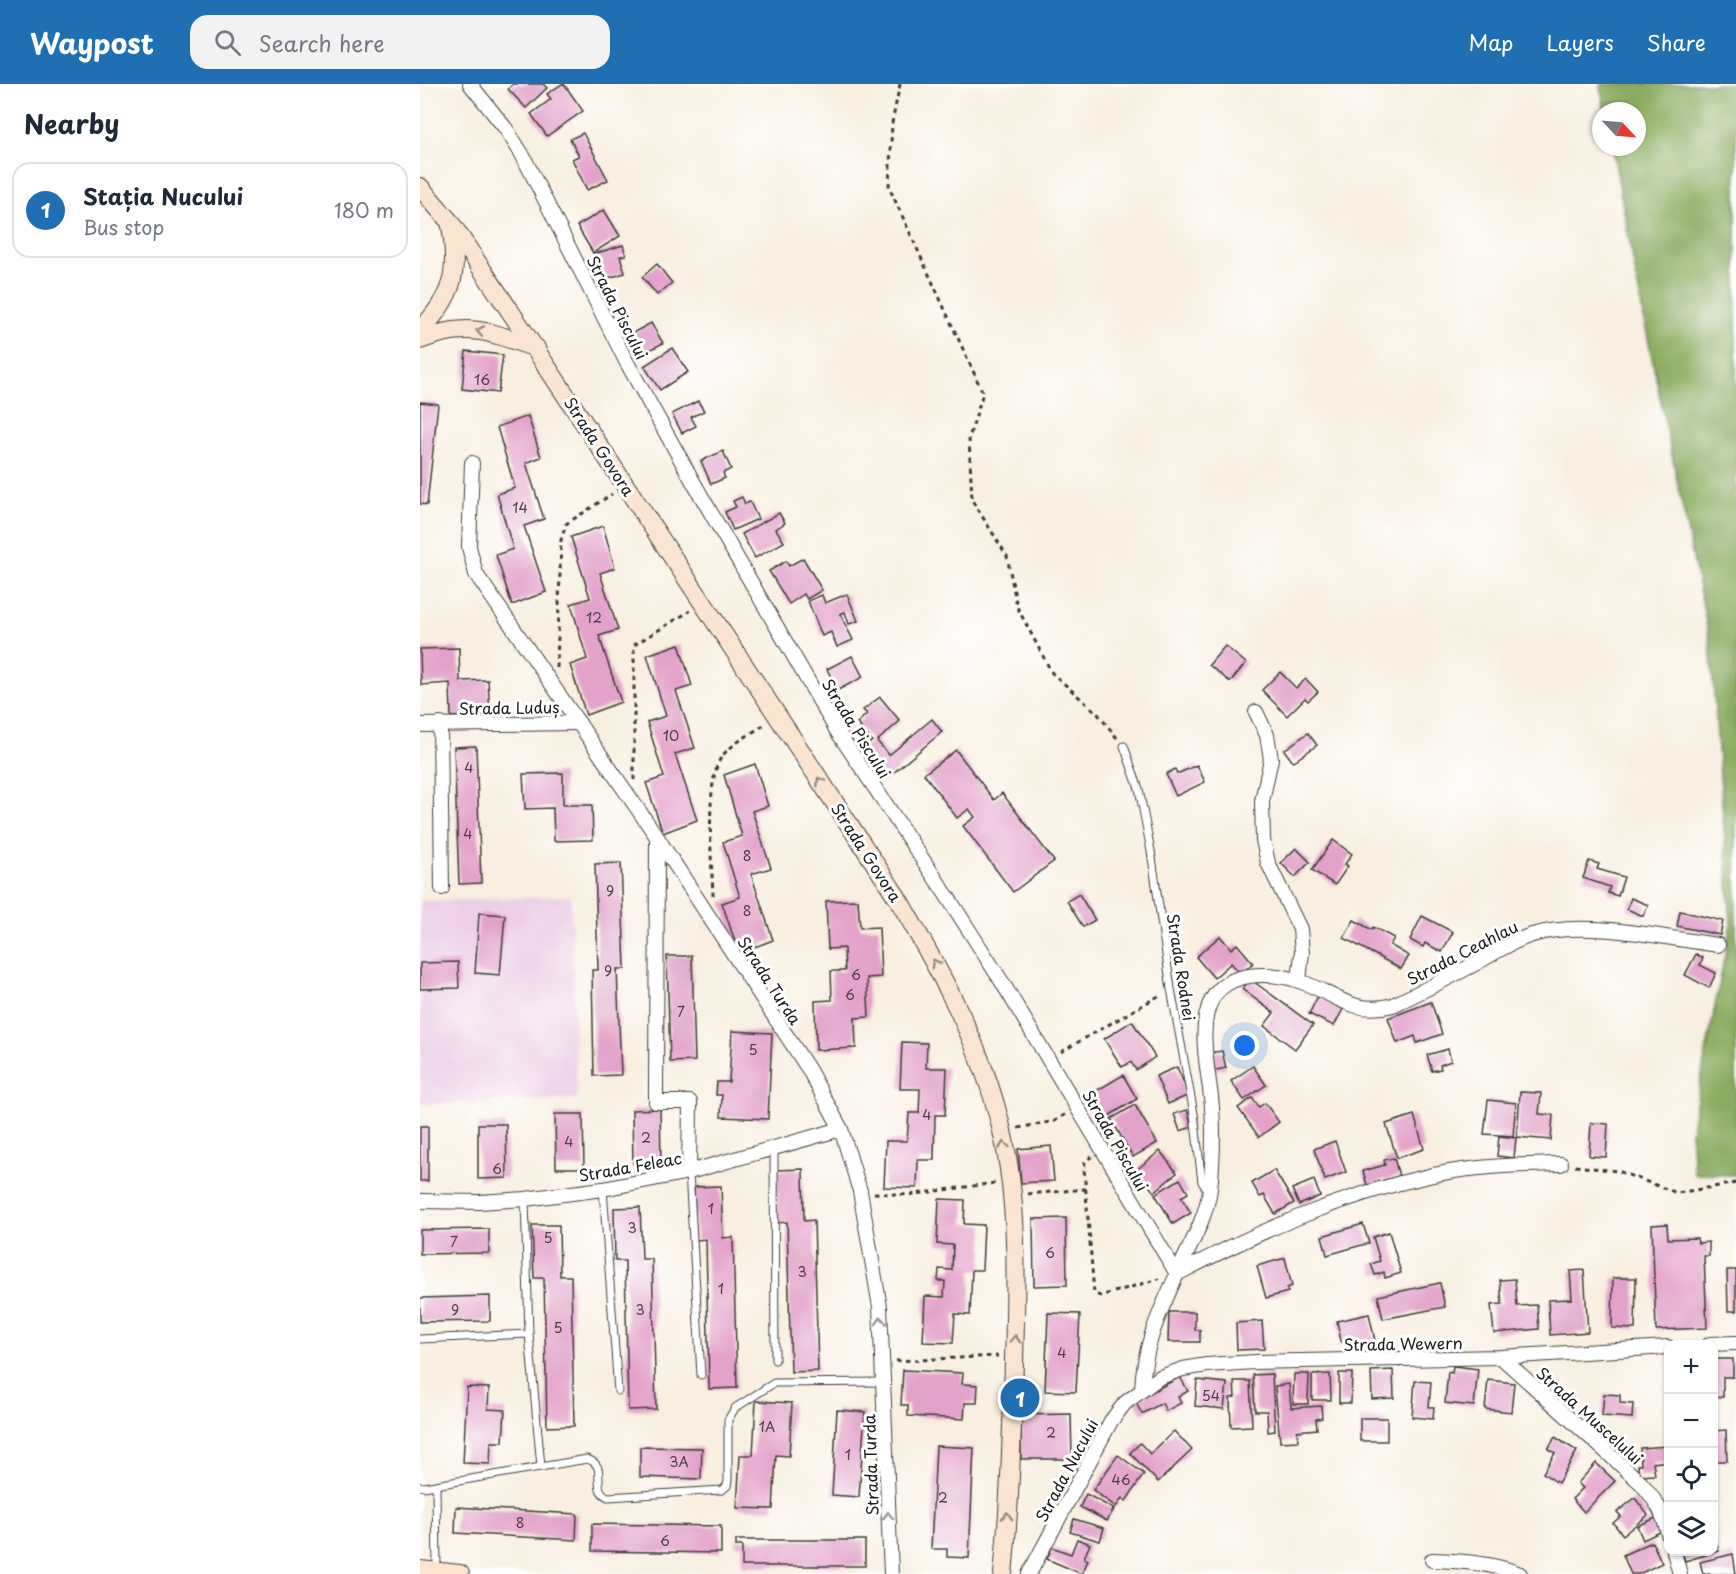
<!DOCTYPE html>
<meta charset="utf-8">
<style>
body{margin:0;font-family:"Playpen Sans",sans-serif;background:#f2f2f3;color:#1f2937}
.controls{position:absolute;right:18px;bottom:18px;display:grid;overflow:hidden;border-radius:12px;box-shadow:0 2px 4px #0004}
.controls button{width:54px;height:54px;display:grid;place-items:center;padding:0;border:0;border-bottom:2px solid #e0e1e3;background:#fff;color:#1f2937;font:30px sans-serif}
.compass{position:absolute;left:1172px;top:18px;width:54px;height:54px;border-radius:50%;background:#fff;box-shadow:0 2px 4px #0004;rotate:116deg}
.you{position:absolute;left:825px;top:962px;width:21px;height:21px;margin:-15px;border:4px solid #fff;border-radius:50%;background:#1a73e8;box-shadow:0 0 0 9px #1a73e833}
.badge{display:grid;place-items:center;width:39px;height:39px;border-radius:50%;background:#1f6fb2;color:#fff;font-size:20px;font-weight:700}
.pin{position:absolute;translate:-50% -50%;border:3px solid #fff;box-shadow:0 2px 6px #0006}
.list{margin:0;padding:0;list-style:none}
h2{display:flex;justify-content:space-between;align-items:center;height:78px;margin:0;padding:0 24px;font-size:26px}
h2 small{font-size:20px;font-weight:400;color:#747a83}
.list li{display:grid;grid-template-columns:39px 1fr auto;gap:18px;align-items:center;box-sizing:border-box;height:96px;margin:0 12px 12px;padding:0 12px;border:2px solid #e0e1e3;border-radius:18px}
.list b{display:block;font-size:22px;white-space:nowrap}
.list p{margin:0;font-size:20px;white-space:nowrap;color:#747a83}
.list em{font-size:20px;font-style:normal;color:#747a83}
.icon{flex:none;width:33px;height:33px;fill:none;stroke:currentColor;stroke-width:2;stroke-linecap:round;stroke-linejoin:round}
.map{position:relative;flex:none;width:1316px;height:1490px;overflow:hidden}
header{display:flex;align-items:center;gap:36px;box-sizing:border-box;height:84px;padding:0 30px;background:#1f6fb2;color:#fff}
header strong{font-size:28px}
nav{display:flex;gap:33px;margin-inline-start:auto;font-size:21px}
.search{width:420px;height:54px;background:#f2f2f3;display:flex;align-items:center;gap:15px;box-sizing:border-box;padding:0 21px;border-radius:18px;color:#747a83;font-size:22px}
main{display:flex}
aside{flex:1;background:#fff}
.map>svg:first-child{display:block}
</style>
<header>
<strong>Waypost</strong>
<div class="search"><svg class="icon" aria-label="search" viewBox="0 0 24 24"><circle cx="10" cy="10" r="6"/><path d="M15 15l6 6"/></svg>Search here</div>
<nav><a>Map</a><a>Layers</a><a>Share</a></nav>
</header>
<main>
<aside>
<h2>Nearby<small></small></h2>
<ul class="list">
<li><span class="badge">1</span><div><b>Stația Nucului</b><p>Bus stop</p></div><em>180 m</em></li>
</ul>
</aside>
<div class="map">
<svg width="1316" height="1490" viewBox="0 0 1316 1490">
<rect width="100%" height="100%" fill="#fff"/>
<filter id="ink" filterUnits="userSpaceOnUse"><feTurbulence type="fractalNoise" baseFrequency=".0167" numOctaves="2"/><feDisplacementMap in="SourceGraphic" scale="12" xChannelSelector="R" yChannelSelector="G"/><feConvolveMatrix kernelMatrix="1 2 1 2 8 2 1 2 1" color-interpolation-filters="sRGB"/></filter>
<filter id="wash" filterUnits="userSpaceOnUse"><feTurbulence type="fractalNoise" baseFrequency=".008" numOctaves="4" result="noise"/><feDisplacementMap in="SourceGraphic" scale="24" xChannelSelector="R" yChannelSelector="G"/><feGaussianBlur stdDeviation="1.35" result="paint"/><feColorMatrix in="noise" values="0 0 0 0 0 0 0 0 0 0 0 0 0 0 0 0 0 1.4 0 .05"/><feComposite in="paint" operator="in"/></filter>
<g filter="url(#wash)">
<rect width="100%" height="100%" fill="#f8efe0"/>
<polygon fill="#edd0e8" points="151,812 157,1015 0,1020 0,817"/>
<polygon fill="#8aac60" stroke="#53643e" stroke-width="1.5" points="1180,0 1316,0 1316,1091 1274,1090 1271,1047 1311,839 1290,557 1224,235 1192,63 1217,63 1217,27 1185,27"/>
<g id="blocks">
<g fill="#e3a2ca">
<polygon points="93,0 123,0 127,4 106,24 88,5"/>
<polygon points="142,0 144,0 163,27 127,52 111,30 131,15 127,10"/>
<polygon points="163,49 188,96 167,106 152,75 159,72 150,55"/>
<polygon points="184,126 200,152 173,169 157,142"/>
<polygon points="203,161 206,171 200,172 205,189 182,196 174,170"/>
<polygon points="237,180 252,199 237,211 222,193"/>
<polygon points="231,239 243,259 219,272 207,252"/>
<polygon points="252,264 268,288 240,306 224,282"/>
<polygon points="46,267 83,271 78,309 42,305"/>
<polygon points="278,317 284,327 271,333 276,342 262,349 252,330"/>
<polygon points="0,318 18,320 7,421 0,420"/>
<polygon points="108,332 121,373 106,379 124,435 104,442 126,508 92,521 76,471 93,465 77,410 95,404 77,343"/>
<polygon points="303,367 311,385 303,389 305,394 291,400 281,377"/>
<polygon points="322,413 325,420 330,418 338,435 313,446 305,428 316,423 313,417"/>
<polygon points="359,429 365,439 356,445 364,458 335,474 322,450"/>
<polygon points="183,442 195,484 180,489 198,546 179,552 201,618 166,631 150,581 167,575 151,520 170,514 151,453"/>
<polygon points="383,474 402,506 387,515 384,510 369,520 349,487 366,477 369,482"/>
<polygon points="427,510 438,537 429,540 425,528 420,530 433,556 417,563 411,548 402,552 388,517 402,511 405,519"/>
<polygon points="259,560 272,602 256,607 275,664 255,670 277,736 243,749 226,699 244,693 227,638 246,632 227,571"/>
<polygon points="805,562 826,579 810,598 789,581"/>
<polygon points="39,564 40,597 68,596 70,631 31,633 30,599 1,601 0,565"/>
<polygon points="432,572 443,593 418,606 407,585"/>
<polygon points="860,588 876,604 886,595 898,608 888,617 885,614 867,632 842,606"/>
<polygon points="460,613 480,637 457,657 469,671 512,635 522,648 466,695 441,665 452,657 437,639 447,630 443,626"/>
<polygon points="888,649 897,661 873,678 864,666"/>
<polygon points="56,662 61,799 39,800 34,663"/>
<polygon points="536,666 574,716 582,709 634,777 593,808 543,742 555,733 549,725 537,734 504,690"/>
<polygon points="335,680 348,722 332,727 351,784 331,790 353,856 319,869 302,819 320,813 303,758 322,752 304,691"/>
<polygon points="777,681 785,698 756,712 746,690 755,685 757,690"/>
<polygon points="143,689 143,721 172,721 173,756 134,757 133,724 105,725 103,690"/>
<polygon points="913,756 932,770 925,780 928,782 915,801 892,786"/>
<polygon points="876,764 890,778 875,793 861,779"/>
<polygon points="1169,777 1179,780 1177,785 1204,793 1198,812 1188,809 1190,803 1163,794"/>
<polygon points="201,779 205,885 197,885 201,991 174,992 172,886 178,886 175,780"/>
<polygon points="659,810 675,836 663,843 647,817"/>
<polygon points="1211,814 1228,821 1223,832 1207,825"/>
<polygon points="438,816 440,844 459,843 461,893 447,894 449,933 435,934 436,964 396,966 395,917 412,916 411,887 425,887 424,864 408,865 406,817"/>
<polygon points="1260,827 1303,837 1300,851 1257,842"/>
<polygon points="59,829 85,831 80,891 55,889"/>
<polygon points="1002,832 1033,848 1022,868 1005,859 1003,863 990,856"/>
<polygon points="934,836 952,846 953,843 974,854 970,861 989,872 981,885 924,854"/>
<polygon points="800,852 811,865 817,860 833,879 821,890 811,879 794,894 776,873"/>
<polygon points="1276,870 1283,874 1280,881 1296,889 1289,904 1265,891"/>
<polygon points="247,872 272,872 275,977 250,978"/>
<polygon points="38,878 39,904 0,905 0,879"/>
<polygon points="830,895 893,941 875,965 844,942 854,929 822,905"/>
<polygon points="898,912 923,925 914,942 889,930"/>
<polygon points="1011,918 1022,950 997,959 995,952 977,959 968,934"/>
<polygon points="712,937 735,973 716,986 711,978 702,983 684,955"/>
<polygon points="312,947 352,949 348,1035 301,1033 302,1011 296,1011 297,998 309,998"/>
<polygon points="482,958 507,959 506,984 527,984 525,1031 515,1031 514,1076 498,1076 497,1104 464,1103 466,1057 487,1057 489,1029 499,1029 500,1005 480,1005"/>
<polygon points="1028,965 1031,977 1020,981 1021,985 1012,987 1007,971"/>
<polygon points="802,967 806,984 792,987 789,969"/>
<polygon points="833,982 846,1001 824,1016 811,997"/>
<polygon points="757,983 769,1011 748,1020 736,992"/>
<polygon points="703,991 717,1015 682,1036 668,1012"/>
<polygon points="1100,1008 1121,1009 1119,1030 1133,1031 1131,1056 1097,1053"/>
<polygon points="832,1014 839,1023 845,1019 859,1038 839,1053 818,1024"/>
<polygon points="1068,1016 1096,1019 1093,1052 1064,1050"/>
<polygon points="715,1021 737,1059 713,1073 691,1035"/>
<polygon points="240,1025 241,1080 213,1080 212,1026"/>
<polygon points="767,1026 772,1043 760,1047 754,1030"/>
<polygon points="135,1030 163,1030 164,1084 136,1084"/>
<polygon points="994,1031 1004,1065 977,1074 966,1040"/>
<polygon points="1171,1039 1188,1040 1186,1073 1169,1072"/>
<polygon points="58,1040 86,1040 87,1094 58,1095"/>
<rect x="0" y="1042" width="8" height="55"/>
<polygon points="1079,1052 1096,1054 1094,1074 1077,1072"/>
<polygon points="915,1057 926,1088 905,1096 894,1065"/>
<polygon points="631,1062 634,1097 601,1099 598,1065"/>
<polygon points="740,1067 757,1089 734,1108 716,1086"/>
<polygon points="974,1074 979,1092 947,1101 943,1087 965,1081 964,1076"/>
<polygon points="383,1085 384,1137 394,1136 398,1287 371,1288 367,1138 357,1139 356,1086"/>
<polygon points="854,1086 874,1119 855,1130 844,1111 840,1113 832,1099"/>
<polygon points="760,1095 768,1109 761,1113 771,1129 753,1140 735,1110"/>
<polygon points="894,1096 900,1112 879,1121 872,1105"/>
<polygon points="301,1102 303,1154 313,1153 317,1304 289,1305 286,1155 276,1156 274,1103"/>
<polygon points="519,1115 545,1116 544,1140 564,1141 562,1186 552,1186 550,1231 535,1230 533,1259 503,1258 505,1212 524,1213 525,1197 518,1197 519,1185 532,1186 533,1161 517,1160"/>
<polygon points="220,1123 222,1175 232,1175 236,1325 208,1326 205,1177 195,1177 194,1124"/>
<polygon points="646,1134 647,1201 614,1202 613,1135"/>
<polygon points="943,1140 949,1159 907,1171 902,1152"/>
<polygon points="1247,1140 1248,1155 1277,1154 1278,1159 1289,1158 1289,1172 1284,1172 1287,1244 1236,1246 1232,1141"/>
<polygon points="112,1141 139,1141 140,1192 151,1192 154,1342 127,1343 124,1194 114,1194"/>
<polygon points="69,1145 69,1169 0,1170 0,1146"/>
<polygon points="969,1148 981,1189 965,1194 964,1188 955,1191 951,1180 960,1177 953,1153"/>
<polygon points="865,1174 872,1202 867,1204 868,1208 846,1214 837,1182"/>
<polygon points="1164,1186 1168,1248 1130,1251 1128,1216 1152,1215 1150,1187"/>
<polygon points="1307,1186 1316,1186 1316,1227 1308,1227"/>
<polygon points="1193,1194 1216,1194 1215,1245 1192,1244"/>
<polygon points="1095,1195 1097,1222 1117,1221 1119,1245 1074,1249 1071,1221 1082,1220 1080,1196"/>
<polygon points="1020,1199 1025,1223 963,1235 958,1212"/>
<polygon points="70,1212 70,1237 0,1238 0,1214"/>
<polygon points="749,1228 775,1228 775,1246 780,1246 780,1258 748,1258"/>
<polygon points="628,1229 660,1230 656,1308 625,1307"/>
<polygon points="949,1230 956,1261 930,1266 927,1256 921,1258 917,1237"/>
<polygon points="842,1237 844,1265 817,1266 816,1239"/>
<polygon points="1294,1275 1313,1275 1313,1293 1303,1293 1303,1313 1294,1313"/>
<polygon points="1033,1282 1058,1285 1054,1322 1025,1319 1028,1288 1032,1289"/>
<polygon points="483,1286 543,1289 542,1300 558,1301 557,1319 545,1319 544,1335 488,1332 488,1321 481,1321"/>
<polygon points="973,1286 974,1314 952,1315 951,1287"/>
<polygon points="919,1289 932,1289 931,1319 919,1319"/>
<polygon points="852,1290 855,1347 848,1348 847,1327 835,1327 833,1291"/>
<polygon points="874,1290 889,1290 888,1320 873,1320"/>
<polygon points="910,1290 911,1316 892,1316 892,1291"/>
<polygon points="760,1293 768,1307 758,1313 761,1319 746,1327 742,1319 722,1330 715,1317"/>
<polygon points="777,1296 807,1299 804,1325 775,1322"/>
<polygon points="1068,1296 1094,1299 1091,1328 1065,1325"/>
<polygon points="814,1297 830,1297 832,1342 811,1343 810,1314 815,1313"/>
<polygon points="995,1297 1011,1298 1009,1323 1014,1323 1013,1335 992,1333"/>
<polygon points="869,1300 871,1324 901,1322 902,1334 896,1335 897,1345 877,1347 878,1357 860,1358 855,1302"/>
<polygon points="47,1303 69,1304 68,1325 85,1326 83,1358 71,1358 70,1380 43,1379"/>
<polygon points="1184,1310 1200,1311 1200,1319 1213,1320 1212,1334 1182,1332"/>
<polygon points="336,1317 372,1319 369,1372 356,1371 353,1425 317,1424 320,1371 333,1371"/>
<polygon points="417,1326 445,1328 439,1413 412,1411"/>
<polygon points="651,1330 652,1375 601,1375 601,1331"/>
<rect x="940" y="1334" width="27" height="23"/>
<polygon points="1306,1346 1307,1377 1294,1377 1294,1347"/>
<polygon points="754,1347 772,1366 738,1398 710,1369 720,1359 730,1370"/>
<polygon points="1135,1353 1157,1367 1138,1399 1123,1389 1135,1369 1128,1365"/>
<polygon points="516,1362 554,1364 549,1474 527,1473 527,1465 511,1465"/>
<polygon points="1248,1362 1248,1377 1233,1379 1235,1391 1219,1392 1218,1381 1221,1381 1220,1364"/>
<polygon points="220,1363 282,1364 281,1395 220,1393"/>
<polygon points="698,1371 724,1390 706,1417 702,1414 696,1423 673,1406"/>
<polygon points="1176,1379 1195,1397 1164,1428 1152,1415 1163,1404 1158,1399"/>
<polygon points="666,1410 694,1425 687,1437 660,1423"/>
<polygon points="1215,1414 1228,1431 1203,1451 1193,1439 1201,1432 1197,1428"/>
<polygon points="36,1423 157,1430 156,1456 35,1449"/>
<polygon points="1236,1434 1242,1447 1223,1456 1217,1442"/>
<polygon points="654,1435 684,1444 680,1457 650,1448"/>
<polygon points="172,1440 301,1442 301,1469 172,1467"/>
<polygon points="1294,1451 1299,1467 1265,1477 1262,1468 1294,1468"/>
<polygon points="657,1455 670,1460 664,1474 668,1476 662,1490 627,1475 632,1463 651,1470"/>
<polygon points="316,1456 445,1456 445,1482 322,1482 322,1462 316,1462"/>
<polygon points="1232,1458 1242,1479 1219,1490 1211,1490 1203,1471"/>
<polygon points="1313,1470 1316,1490 1283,1490 1280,1478"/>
</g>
</g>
</g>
<g filter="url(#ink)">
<use href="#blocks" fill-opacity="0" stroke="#3d3c39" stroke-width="1.5"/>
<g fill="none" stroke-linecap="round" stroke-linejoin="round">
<defs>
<g id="lane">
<polyline points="704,662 719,705 731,767 751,905 774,1030 782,1098 789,1108"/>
<polyline points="354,1064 355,1276"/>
<polyline points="269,1088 281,1291"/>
<polyline points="183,1105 198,1307"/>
<polyline points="105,1115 109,1250 121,1383"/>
<polyline points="0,1255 109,1250"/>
<polyline points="16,1401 17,1486"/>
<path d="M0 1402 4 1403 167 1375C190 1382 169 1405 188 1413L302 1406 307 1402 308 1396V1336L315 1324 354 1299 464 1298"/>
</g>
<g id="street">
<path d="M50 0 86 45 102 70 206 277 280 410 417 647 531 818 582 898 757 1190C739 1230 724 1260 722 1305"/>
<polyline points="52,379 49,463 56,490 237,753 389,986 421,1045 440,1107 460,1223 471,1490"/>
<polyline points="836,628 847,651 851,675 842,717 843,756 848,779 880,845 882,869 879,897"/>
<polyline points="20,640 22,804"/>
<polyline points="0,641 159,639"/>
<polyline points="237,753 236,1018 270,1018 269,1088"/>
<polyline points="0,1117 60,1118 105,1115 183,1105 269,1088 421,1045"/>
<path d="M757 1190C769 1163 786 1135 790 1105 793 1077 794 1051 792 1023 789 979 763 902 829 892 845 890 864 892 879 897 915 909 932 932 973 921 998 909 1023 897 1047 884 1069 873 1089 858 1112 851 1164 835 1244 854 1298 861"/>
<path d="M757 1190C839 1147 922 1111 1013 1091 1055 1082 1098 1081 1141 1080"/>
<polyline points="1290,1260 1316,1259"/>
<path d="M1081 1273 1221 1399C1236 1417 1243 1427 1248 1450"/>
<polyline points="1254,1468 1260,1490"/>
<path d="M1012 1476C1042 1477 1072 1479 1100 1490"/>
<polyline points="609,1490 691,1337 705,1319 740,1293 763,1285 787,1281 836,1278 1081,1273 1248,1263"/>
</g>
<g id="secondary">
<path d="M0 103 30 138 98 239 477 813C520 887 563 963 582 1047 599 1120 596 1203 594 1277 592 1348 590 1420 583 1490"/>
<path d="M0 247C33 212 39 190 31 142"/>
<path d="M0 256C48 237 70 248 116 264"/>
<polyline points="0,1486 40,1490"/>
</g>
</defs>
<use href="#lane" stroke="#3d3c39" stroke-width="9"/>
<use href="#street" stroke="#3d3c39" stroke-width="16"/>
<use href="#secondary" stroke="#3d3c39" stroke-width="20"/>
<g stroke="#3d3c39" stroke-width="3" stroke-dasharray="4.5 4.5" stroke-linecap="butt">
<polyline points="480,0 472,39 469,103 563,309 549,354 552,416 587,472 597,523 632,589 678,630 697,654"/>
<polyline points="137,584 141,456 146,440 192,410"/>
<polyline points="214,696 214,561 270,527"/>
<path d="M293 812C292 782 284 692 303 671 312 660 332 649 344 641"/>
<polyline points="641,968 742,910"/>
<polyline points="598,1044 635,1037 646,1030"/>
<polyline points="672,1072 665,1078 664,1085 674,1209 680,1212 739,1195"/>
<polyline points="1155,1082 1198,1087 1257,1109 1316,1099"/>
<polyline points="454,1109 488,1111 575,1099"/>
<polyline points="608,1110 666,1105"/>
<polyline points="476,1277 578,1272"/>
</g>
<use href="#lane" stroke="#fff" stroke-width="7"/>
<use href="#street" stroke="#fff" stroke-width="14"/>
<use href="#secondary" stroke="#fce5d0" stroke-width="18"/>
</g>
<defs><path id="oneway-chevron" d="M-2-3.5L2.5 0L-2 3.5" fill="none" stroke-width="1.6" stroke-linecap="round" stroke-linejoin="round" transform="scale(1.5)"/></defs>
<g stroke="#978b7f">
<use href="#oneway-chevron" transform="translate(60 247) rotate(-169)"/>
<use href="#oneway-chevron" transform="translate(400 697) rotate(-124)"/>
<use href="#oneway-chevron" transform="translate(515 879) rotate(-118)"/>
<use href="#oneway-chevron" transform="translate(584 1061) rotate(-98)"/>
<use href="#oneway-chevron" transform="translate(595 1255) rotate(-88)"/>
<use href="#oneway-chevron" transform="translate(587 1432) rotate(-87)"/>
</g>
<g stroke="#999">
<use href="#oneway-chevron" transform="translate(461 1237) rotate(-93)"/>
<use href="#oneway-chevron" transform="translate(468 1432) rotate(-92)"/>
</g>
</g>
<g text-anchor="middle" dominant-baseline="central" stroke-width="6" stroke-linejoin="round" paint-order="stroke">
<g font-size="14" fill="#4e3e48">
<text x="62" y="295">16</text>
<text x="100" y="423">14</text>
<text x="174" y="533">12</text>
<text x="251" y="651">10</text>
<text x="49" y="683">4</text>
<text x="48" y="749">4</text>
<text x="327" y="771">8</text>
<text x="190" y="806">9</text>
<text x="327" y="826">8</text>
<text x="188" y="886">9</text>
<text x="436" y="890">6</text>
<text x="430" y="910">6</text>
<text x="261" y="927">7</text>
<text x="333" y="965">5</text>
<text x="507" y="1030">4</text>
<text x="226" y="1053">2</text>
<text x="149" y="1057">4</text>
<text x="77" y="1084">6</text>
<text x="291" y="1124">1</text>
<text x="212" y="1143">3</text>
<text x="128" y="1153">5</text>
<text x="34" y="1157">7</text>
<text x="630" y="1168">6</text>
<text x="382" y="1187">3</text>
<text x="301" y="1204">1</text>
<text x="35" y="1225">9</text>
<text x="220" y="1225">3</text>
<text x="138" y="1243">5</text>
<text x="642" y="1268">4</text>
<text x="791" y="1311">54</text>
<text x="347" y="1342">1A</text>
<text x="631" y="1348">2</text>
<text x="428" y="1370">1</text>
<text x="259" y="1377">3A</text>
<text x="701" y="1395">46</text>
<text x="523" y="1413">2</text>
<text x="100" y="1438">8</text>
<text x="245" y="1456">6</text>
</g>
<g font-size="16" fill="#1c1c1c" stroke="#fff">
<text transform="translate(198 223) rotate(63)">Strada Piscului</text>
<text transform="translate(180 362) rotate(57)">Strada Govora</text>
<text transform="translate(89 623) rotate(-1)">Strada Luduș</text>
<text transform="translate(437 644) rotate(58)">Strada Piscului</text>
<text transform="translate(447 768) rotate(57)">Strada Govora</text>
<text transform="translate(1042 868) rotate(-27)">Strada Ceahlau</text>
<text transform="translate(762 883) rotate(81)">Strada Rodnei</text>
<text transform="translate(350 896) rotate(57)">Strada Turda</text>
<text transform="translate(696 1056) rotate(60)">Strada Piscului</text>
<text transform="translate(210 1082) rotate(-10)">Strada Feleac</text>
<text transform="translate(983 1259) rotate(-1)">Strada Wewern</text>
<text transform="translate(1170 1331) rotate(42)">Strada Muscelului</text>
<text transform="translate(450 1381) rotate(-92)">Strada Turda</text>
<text transform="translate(646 1386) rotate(-62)">Strada Nucului</text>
</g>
</g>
</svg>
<div class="controls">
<button>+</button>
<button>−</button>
<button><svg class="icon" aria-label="locate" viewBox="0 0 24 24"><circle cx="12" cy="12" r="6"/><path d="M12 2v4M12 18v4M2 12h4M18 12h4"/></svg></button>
<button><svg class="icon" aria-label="layers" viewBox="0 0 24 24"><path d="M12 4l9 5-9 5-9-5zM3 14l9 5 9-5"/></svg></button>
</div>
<svg class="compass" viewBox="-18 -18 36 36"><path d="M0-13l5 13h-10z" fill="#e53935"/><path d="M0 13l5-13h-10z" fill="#747a83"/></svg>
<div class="you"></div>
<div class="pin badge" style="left:600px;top:1314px">1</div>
</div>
</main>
